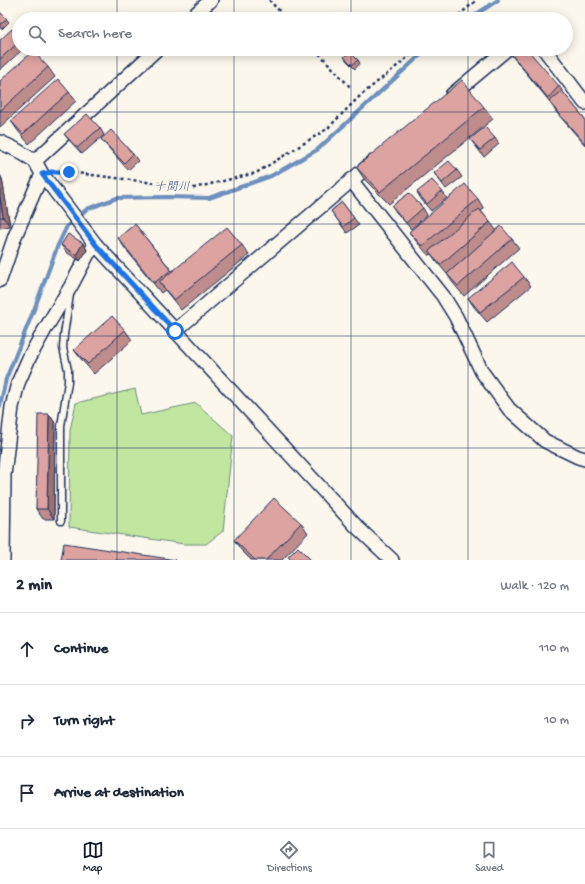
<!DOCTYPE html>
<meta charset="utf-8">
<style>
body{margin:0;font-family:"Gochi Hand","Klee One",sans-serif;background:#f2f2f3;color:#1f2937}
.stop{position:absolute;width:12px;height:12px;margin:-9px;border:3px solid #1a73e8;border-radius:50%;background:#fff}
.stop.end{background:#1a73e8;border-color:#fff;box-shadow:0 1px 4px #0008}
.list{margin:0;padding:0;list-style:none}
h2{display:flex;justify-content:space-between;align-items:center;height:52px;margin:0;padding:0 16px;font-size:17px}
h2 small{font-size:13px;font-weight:400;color:#747a83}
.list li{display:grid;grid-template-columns:26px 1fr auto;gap:12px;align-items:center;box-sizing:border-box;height:72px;padding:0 16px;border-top:1px solid #e0e1e3}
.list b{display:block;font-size:15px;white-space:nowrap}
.list em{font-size:13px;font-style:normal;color:#747a83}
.icon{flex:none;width:22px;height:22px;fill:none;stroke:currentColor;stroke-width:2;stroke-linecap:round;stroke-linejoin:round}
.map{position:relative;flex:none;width:585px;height:560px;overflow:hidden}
.search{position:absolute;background:#fff;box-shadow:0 2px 10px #0003;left:12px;right:12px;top:12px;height:44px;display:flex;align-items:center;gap:10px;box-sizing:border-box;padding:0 14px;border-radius:22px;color:#747a83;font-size:15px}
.sheet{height:268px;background:#fff}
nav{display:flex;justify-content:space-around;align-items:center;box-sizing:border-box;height:56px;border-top:1px solid #e0e1e3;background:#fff;font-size:11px;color:#747a83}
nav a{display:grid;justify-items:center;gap:2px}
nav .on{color:#111827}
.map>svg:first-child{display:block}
</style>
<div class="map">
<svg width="585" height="560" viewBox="0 0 585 560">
<rect width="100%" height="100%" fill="#fbf7ec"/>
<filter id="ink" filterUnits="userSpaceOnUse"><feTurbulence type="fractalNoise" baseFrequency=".025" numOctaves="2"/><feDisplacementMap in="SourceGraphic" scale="8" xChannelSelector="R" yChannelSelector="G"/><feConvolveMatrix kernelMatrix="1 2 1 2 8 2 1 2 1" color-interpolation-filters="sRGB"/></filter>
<g filter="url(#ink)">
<polygon fill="#c1e6a0" stroke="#6e8a7f" points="135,389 141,415 196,403 233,436 223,531 206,544 184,544 69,527 70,430 76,403"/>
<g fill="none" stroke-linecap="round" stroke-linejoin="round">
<g stroke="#6d90be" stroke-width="4">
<polyline points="469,19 498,0"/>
<polyline points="0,406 6,379 35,307 58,245 67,226 87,209 117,198 166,197 209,198 271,176 317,150 416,59 428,49"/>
</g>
<defs>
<polyline id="lane" points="61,521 61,426 64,407 68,382 68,370 63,348 64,335 70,294"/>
<g id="street">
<polyline points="190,19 211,0"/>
<polyline points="544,49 585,103"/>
<polyline points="452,95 507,49"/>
<polyline points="0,142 15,149 35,161 42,174 96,245 357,527 392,560"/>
<polyline points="35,161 157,49"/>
<polyline points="351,180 443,296 456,317 482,372 509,409 545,441 578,457 585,459"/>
<polyline points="0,280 15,236 42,174"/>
<polyline points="175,331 373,162"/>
<polyline points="3,560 4,475 12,407 18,383 29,358 44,331 71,286 88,254 96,245"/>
</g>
</defs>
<use href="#lane" stroke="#1b2f5e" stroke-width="9"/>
<use href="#street" stroke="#1b2f5e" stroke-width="16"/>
<g stroke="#1b2f5e" stroke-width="2.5" stroke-dasharray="3 3" stroke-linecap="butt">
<polyline points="269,0 287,19"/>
<polyline points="454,19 477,0"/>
<polyline points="315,49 351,88"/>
<polyline points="56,172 69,172 194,188 256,173 327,129 360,96 418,49"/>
</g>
<use href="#lane" stroke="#fbf7ec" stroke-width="6"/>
<use href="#street" stroke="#fbf7ec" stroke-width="13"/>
</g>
<g fill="#be8c8a" stroke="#1b2f5e">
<polygon points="0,12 9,22 2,29 0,28"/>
<polygon points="19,37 19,49 23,49 0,70 0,40"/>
<polygon points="507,49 559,86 566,96 585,119 585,145 556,112 550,102 513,57"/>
<polygon points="344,57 358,60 360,63 355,69 347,61"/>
<polygon points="48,67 55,77 0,127 0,81"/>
<polygon points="69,92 76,101 29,144 18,131 11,121"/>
<polygon points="484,107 493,119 389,204 365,180 356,167"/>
<polygon points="100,128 104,135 82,154 69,140 64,134"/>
<polygon points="495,138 499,144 484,157 470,139"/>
<polygon points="101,139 133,154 138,161 128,170 106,145"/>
<polygon points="457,170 462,177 446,189 434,173"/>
<polygon points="0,175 2,179 10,226 0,228"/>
<polygon points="442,191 447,198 431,211 421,199 417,192"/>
<polygon points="478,199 484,209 481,211 490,222 496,230 512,239 519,248 464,296 453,283 447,274 436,261 431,254 429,256 416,241 409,232"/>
<polygon points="342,202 359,225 347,233 331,211"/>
<polygon points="392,206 423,208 427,215 411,229 396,212"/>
<polygon points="135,224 172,271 242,245 249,255 181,310 165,290 161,293 124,247 118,238"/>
<polygon points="83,243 87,250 80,261 66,252 61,245"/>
<polygon points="524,277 531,286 487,322 474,307 468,298"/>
<polygon points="125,330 132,340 94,374 81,359 74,350"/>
<polygon points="49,414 55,423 54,519 43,519 36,509"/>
<polygon points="301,523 308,533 282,560 251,560 241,550 234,540"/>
</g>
<g fill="#9b7271" stroke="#1b2f5e">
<polygon points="0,175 2,179 10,226 3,217 0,198"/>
<polygon points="83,243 87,250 80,261 76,255"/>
<polygon points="49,414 55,423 54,519 47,509"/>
</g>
<g fill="#dda3a1" stroke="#1b2f5e">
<polygon points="0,12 7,19 0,25"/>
<polygon points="12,29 19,37 19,42 0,59 0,40"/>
<polygon points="507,49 527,49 559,86 548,98"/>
<polygon points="33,51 48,67 0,111 0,81"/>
<polygon points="350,52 358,60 352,65 344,57"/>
<polygon points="58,79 69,92 23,134 11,121"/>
<polygon points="462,80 484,107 380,192 356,167"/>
<polygon points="562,91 585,119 585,144 549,102"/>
<polygon points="87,114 100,128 77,148 64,134"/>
<polygon points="485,127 495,138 480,150 470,139"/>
<polygon points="111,130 133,154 124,163 101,139"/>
<polygon points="449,161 457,170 442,183 434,173"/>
<polygon points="432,180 442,191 427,204 417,192"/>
<polygon points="465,184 478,199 422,246 409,232"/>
<polygon points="409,193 423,208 406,223 392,206"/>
<polygon points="0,198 3,217 0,217"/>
<polygon points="342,202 354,218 343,227 331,211"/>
<polygon points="479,209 490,222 440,265 429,251"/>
<polygon points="135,224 171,270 154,283 118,238"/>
<polygon points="501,226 512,239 458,286 447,274"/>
<polygon points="227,227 242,245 174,300 159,282"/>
<polygon points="68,234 83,243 76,255 61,245"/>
<polygon points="512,262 524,277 480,312 468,298"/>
<polygon points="112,316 125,330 88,364 74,350"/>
<polygon points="38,414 49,414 47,509 36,509"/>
<polygon points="274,498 301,523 266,560 255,560 234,540"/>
<polygon points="64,543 176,560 61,560"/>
<polygon points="298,547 311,560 291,560 288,557"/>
</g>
</g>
<g fill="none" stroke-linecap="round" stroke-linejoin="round" filter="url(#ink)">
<polyline stroke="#1a73e8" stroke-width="5" points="69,172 52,172 42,174 96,245 175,331"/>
</g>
<path fill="none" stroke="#1b2f5e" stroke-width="1" stroke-opacity="0.55" d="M117 0V19M234 0V19M351 0V19M468 0V19M117 49V560M234 49V560M351 49V560M468 49V560M0 112H585M0 224H585M0 336H585M0 448H585"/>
<g text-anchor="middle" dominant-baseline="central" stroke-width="3.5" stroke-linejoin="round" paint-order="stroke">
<g font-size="12" font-style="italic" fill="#3d5786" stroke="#fbf7ec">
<text x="172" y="188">十間川</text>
</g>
</g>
</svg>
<div class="stop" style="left:175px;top:331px"></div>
<div class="stop end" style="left:69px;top:172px"></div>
<div class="search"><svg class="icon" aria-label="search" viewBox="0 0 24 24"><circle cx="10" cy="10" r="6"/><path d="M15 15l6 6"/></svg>Search here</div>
</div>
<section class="sheet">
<h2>2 min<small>Walk · 120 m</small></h2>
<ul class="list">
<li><svg class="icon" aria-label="ahead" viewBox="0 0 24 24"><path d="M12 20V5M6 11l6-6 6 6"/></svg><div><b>Continue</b></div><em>110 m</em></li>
<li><svg class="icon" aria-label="right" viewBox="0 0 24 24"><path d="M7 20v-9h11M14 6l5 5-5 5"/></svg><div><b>Turn right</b></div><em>10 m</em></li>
<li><svg class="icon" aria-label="arrive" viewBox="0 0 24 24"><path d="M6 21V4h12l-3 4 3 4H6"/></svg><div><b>Arrive at destination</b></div></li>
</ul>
</section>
<nav>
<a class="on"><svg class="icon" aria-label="map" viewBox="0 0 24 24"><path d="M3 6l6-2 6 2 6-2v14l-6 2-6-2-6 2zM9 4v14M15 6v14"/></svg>Map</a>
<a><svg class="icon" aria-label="directions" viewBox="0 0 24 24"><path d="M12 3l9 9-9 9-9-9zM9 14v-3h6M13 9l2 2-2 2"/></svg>Directions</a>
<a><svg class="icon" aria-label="saved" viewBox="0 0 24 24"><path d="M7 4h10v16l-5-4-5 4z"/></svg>Saved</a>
</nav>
